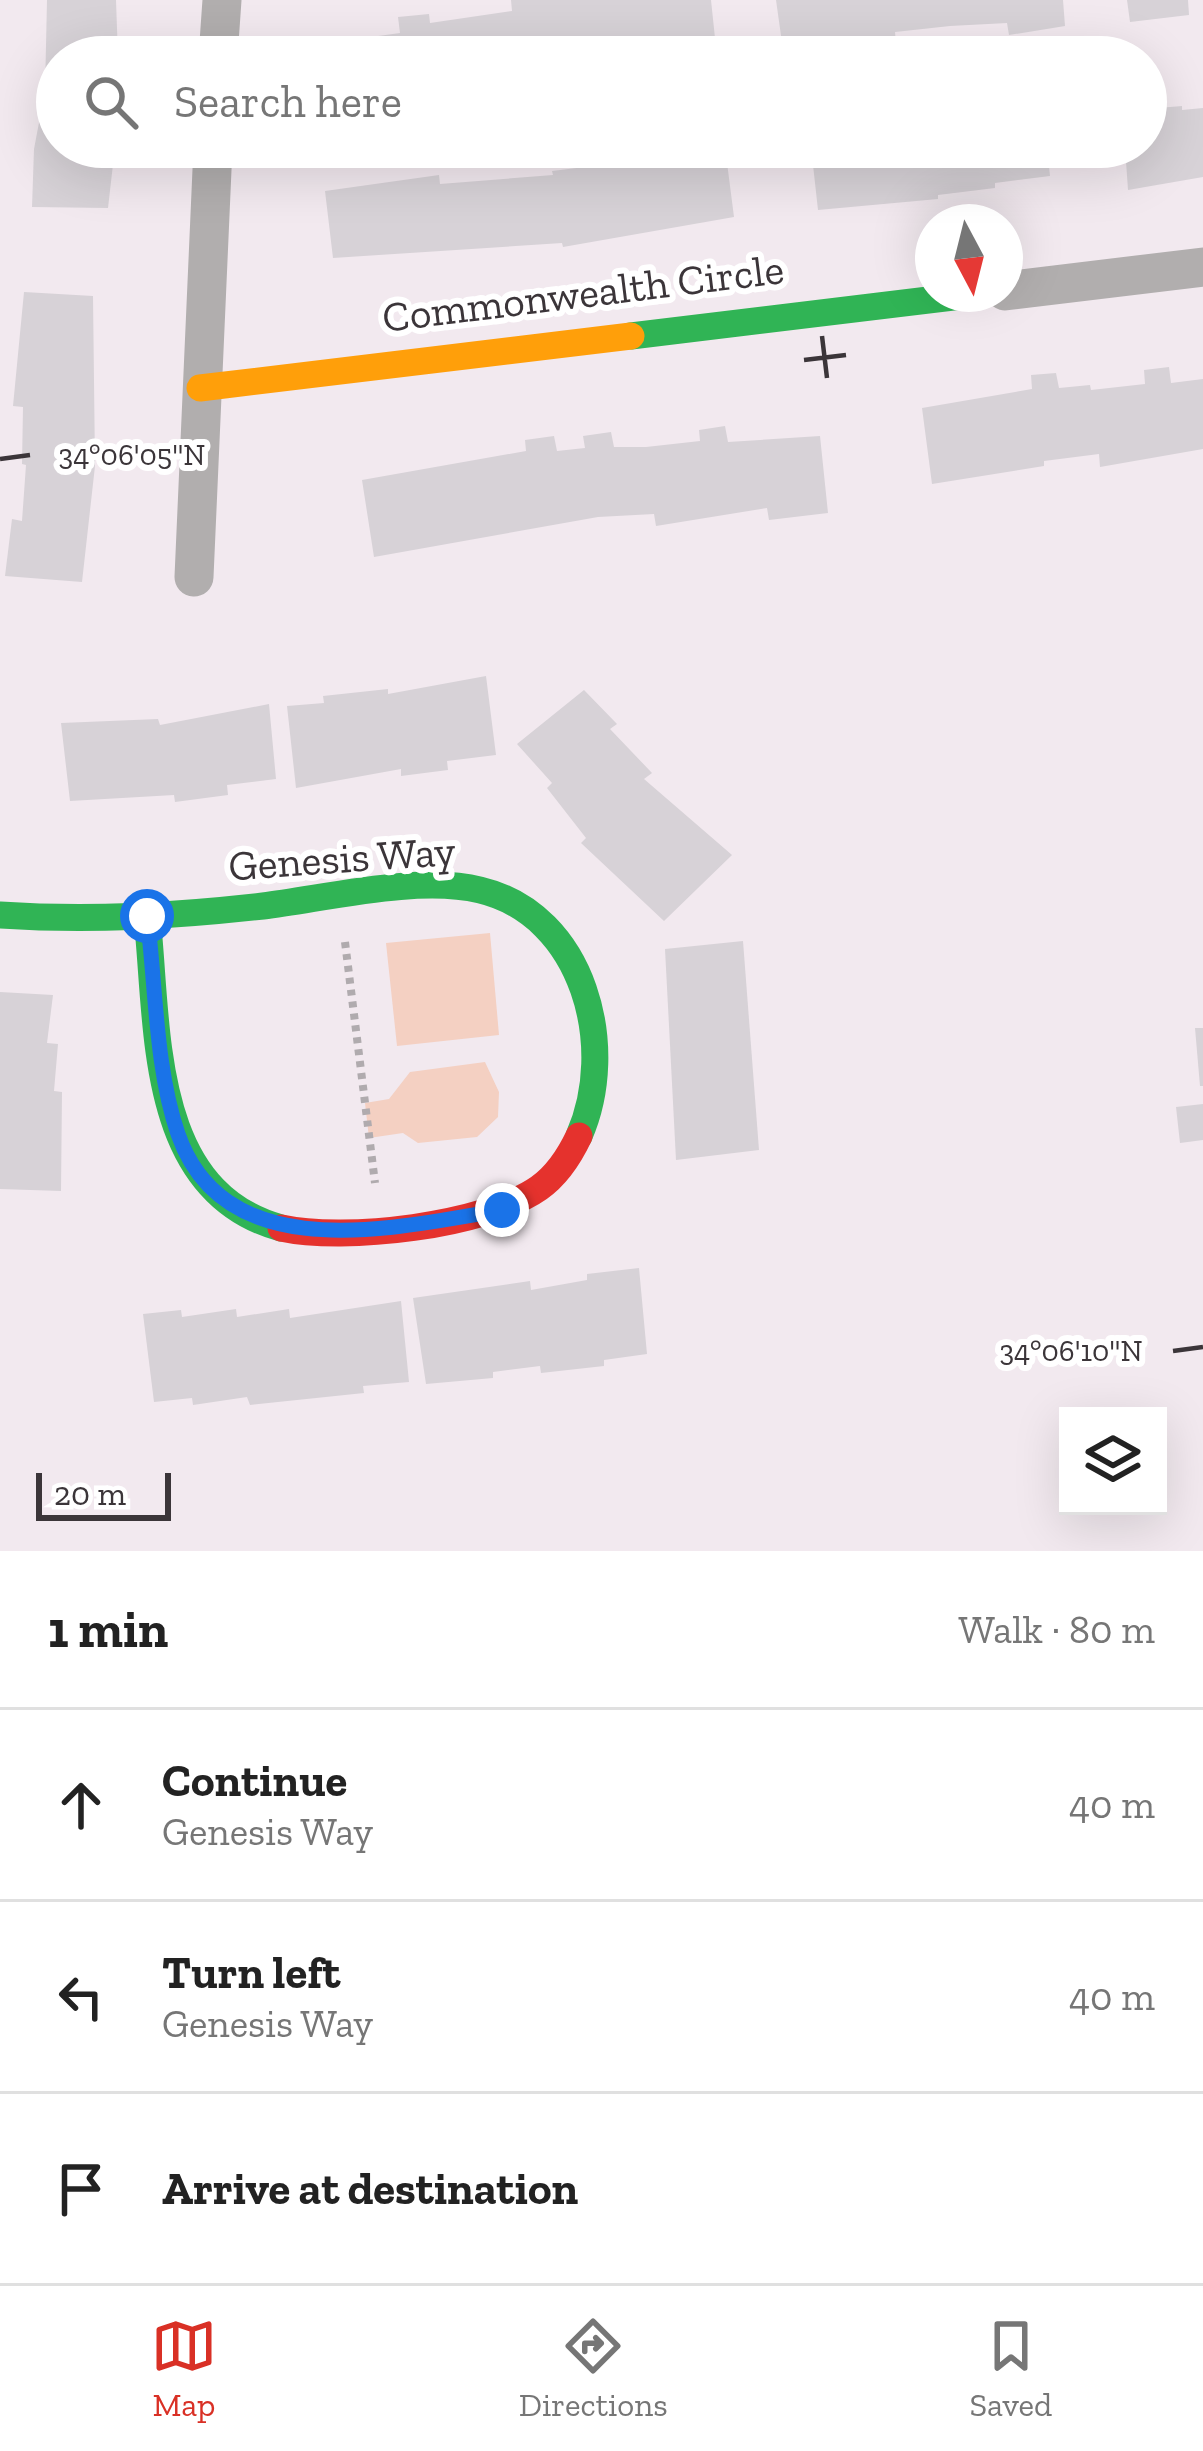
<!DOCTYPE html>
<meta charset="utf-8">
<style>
body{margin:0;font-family:"Zilla Slab",serif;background:#f6f6f6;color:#222}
.controls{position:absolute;right:36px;bottom:36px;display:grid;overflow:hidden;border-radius:0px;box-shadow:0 12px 48px #0002}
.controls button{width:108px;height:108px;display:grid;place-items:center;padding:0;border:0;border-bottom:3px solid #e0e0e0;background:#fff;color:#222;font:60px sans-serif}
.compass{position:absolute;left:915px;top:204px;width:108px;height:108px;border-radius:50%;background:#fff;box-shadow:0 12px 48px #0002;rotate:173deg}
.scale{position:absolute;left:36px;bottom:30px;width:135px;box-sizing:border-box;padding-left:12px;border:6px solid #3b3539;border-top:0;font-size:33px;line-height:42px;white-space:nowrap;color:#3b3539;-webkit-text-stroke:9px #fff;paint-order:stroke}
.stop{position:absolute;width:36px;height:36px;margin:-27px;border:9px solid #1a73e8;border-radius:50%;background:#fff}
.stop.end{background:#1a73e8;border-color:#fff;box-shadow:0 3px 12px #0008}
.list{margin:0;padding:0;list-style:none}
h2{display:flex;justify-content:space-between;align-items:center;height:156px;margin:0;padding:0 48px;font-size:51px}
h2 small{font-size:39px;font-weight:400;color:#767676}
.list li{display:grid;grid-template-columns:78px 1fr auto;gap:36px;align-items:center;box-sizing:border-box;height:192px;padding:0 48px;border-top:3px solid #e0e0e0}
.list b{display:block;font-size:45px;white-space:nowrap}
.list p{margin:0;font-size:39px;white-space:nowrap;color:#767676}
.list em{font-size:39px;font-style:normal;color:#767676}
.icon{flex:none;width:66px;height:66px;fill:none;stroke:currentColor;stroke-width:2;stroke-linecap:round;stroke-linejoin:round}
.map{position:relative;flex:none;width:1203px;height:1551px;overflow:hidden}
.search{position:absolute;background:#fff;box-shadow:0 12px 48px #0002;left:36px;right:36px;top:36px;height:132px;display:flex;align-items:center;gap:30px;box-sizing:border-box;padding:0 42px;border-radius:66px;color:#767676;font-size:45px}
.sheet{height:732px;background:#fff}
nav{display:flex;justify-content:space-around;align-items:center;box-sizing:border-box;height:168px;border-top:3px solid #e0e0e0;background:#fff;font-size:33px;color:#767676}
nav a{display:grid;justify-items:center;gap:6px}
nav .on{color:#d93025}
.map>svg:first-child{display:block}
</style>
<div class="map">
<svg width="1203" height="1551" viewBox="0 0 1203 1551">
<rect width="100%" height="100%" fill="#f2e9ef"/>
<g fill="#f4d0c2">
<polygon points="490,933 499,1035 397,1046 386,943"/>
<polygon points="485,1062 499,1092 498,1117 477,1137 418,1143 403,1133 369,1138 365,1103 389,1099 410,1072"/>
</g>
<g fill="#d7d2d7">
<polygon points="47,0 116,0 118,57 57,57 57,147 115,147 108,208 32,207 34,149 45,91"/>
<polygon points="511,0 711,0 717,57 374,57 371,37 400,33 398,17 429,14 430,23 512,11"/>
<polygon points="776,0 1063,0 1065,26 1009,35 1007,23 950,26 895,32 896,43 840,50 841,55 784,57"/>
<polygon points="1127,0 1188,0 1189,15 1130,22"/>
<polygon points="1182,106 1182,110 1203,108 1203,177 1128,190 1125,147 1146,147 1146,109"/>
<polygon points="725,147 734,217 563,247 562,243 333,258 325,191 439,175 440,184 553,175 552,171 609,164 608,159 664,153 664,149"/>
<polygon points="811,147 1047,147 1050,176 995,183 995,188 938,195 938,199 818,210"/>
<polygon points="24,292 93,296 95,466 82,582 5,576 12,519 22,521 26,465 22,464 23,407 13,406"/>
<polygon points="1169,367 1171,383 1203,379 1203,449 1100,467 1099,454 1044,461 1044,466 932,484 922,408 1032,389 1031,375 1056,373 1059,388 1090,385 1091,390 1145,384 1144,370"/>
<polygon points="725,426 728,442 820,436 828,513 769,520 767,508 656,526 654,514 598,517 374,557 362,480 526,451 525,440 554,436 557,451 585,448 583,436 611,432 614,447 646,447 700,441 699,430"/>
<polygon points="486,676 496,755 447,761 448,770 401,776 401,769 296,788 287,706 324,703 323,696 388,689 388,694"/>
<polygon points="584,690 617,724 610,729 652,773 644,779 732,855 664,921 581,843 586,838 547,788 552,783 517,744"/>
<polygon points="269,704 276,779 227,785 228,795 175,802 174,795 70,801 61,723 158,719 160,725"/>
<polygon points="743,941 759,1150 676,1160 665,949"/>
<polygon points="0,992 53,995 47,1043 58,1044 54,1091 62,1092 61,1191 0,1189"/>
<polygon points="1195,1028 1203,1028 1203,1086 1200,1086"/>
<polygon points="1203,1104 1203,1140 1180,1143 1176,1107"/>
<polygon points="639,1268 647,1354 604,1360 604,1366 541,1373 540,1366 493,1372 493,1378 426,1384 413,1298 530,1281 531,1290 587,1280 587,1274"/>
<polygon points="401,1301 409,1382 363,1386 364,1393 250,1405 247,1397 193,1405 192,1398 154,1402 143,1314 181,1310 182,1317 236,1309 237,1317 289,1309 290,1318"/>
</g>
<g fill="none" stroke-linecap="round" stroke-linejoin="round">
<polyline stroke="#b0abae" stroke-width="8" stroke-dasharray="6 6" stroke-linecap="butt" points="345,942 375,1183"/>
<g stroke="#b1aeae" stroke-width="39">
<polyline points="218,57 222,0"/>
<polyline points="1005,291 1203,267"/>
<polyline points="194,577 213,147"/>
</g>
<g stroke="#30b455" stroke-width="27">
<polyline points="631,336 978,294"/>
<path d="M0 915C90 921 174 916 263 906 327 898 419 875 480 890 585 915 618 1048 579 1136"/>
<path d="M147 917C159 1027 147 1191 281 1228"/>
</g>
<polyline stroke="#ff9f0a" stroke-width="27" points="200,388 631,336"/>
<path stroke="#e5322d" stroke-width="27" d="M281 1228C345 1242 485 1226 539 1188 556 1176 570 1155 579 1136"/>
</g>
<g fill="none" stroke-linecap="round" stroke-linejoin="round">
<path stroke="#1a73e8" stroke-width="15" d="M147 916C156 986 155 1067 178 1134 225 1269 395 1228 502 1210"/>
</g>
<path fill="none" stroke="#3b3539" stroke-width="4.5" d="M822 336 827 378M804 360 846 355M0 459 30 455M1173 1351 1203 1347"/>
<g text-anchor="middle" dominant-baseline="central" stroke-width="12" stroke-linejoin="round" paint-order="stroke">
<g font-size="42" fill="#3b3539" stroke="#fff">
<text transform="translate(583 293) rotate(-7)">Commonwealth Circle</text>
<text transform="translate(342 858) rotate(-4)">Genesis Way</text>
</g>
</g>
<g font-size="30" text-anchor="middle" fill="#3b3539" stroke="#fff" stroke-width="12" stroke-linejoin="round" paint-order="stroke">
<text x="132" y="465">34°06'05"N</text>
<text x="1071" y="1361">34°06'10"N</text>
</g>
</svg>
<div class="controls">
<button><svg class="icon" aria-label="layers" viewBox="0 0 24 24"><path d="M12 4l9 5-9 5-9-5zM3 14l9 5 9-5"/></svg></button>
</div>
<svg class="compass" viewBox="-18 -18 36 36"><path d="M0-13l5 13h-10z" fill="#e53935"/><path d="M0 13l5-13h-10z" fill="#767676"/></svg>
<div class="scale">20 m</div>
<div class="stop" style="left:147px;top:916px"></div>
<div class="stop end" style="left:502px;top:1210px"></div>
<div class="search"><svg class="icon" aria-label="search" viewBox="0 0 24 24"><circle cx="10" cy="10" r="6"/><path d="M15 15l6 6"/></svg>Search here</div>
</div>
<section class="sheet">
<h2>1 min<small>Walk · 80 m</small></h2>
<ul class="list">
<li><svg class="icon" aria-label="ahead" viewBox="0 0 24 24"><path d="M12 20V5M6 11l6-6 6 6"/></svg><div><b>Continue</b><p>Genesis Way</p></div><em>40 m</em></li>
<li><svg class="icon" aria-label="left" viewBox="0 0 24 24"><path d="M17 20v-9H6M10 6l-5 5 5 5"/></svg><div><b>Turn left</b><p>Genesis Way</p></div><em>40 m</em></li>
<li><svg class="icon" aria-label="arrive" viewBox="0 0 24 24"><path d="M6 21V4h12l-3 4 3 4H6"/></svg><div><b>Arrive at destination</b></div></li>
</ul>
</section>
<nav>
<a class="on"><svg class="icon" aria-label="map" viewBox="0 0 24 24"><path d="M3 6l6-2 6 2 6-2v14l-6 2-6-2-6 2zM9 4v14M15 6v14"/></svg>Map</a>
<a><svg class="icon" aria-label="directions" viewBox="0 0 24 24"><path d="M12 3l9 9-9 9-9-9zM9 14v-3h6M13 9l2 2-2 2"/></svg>Directions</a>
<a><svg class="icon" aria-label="saved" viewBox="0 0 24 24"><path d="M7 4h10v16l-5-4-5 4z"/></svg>Saved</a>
</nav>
